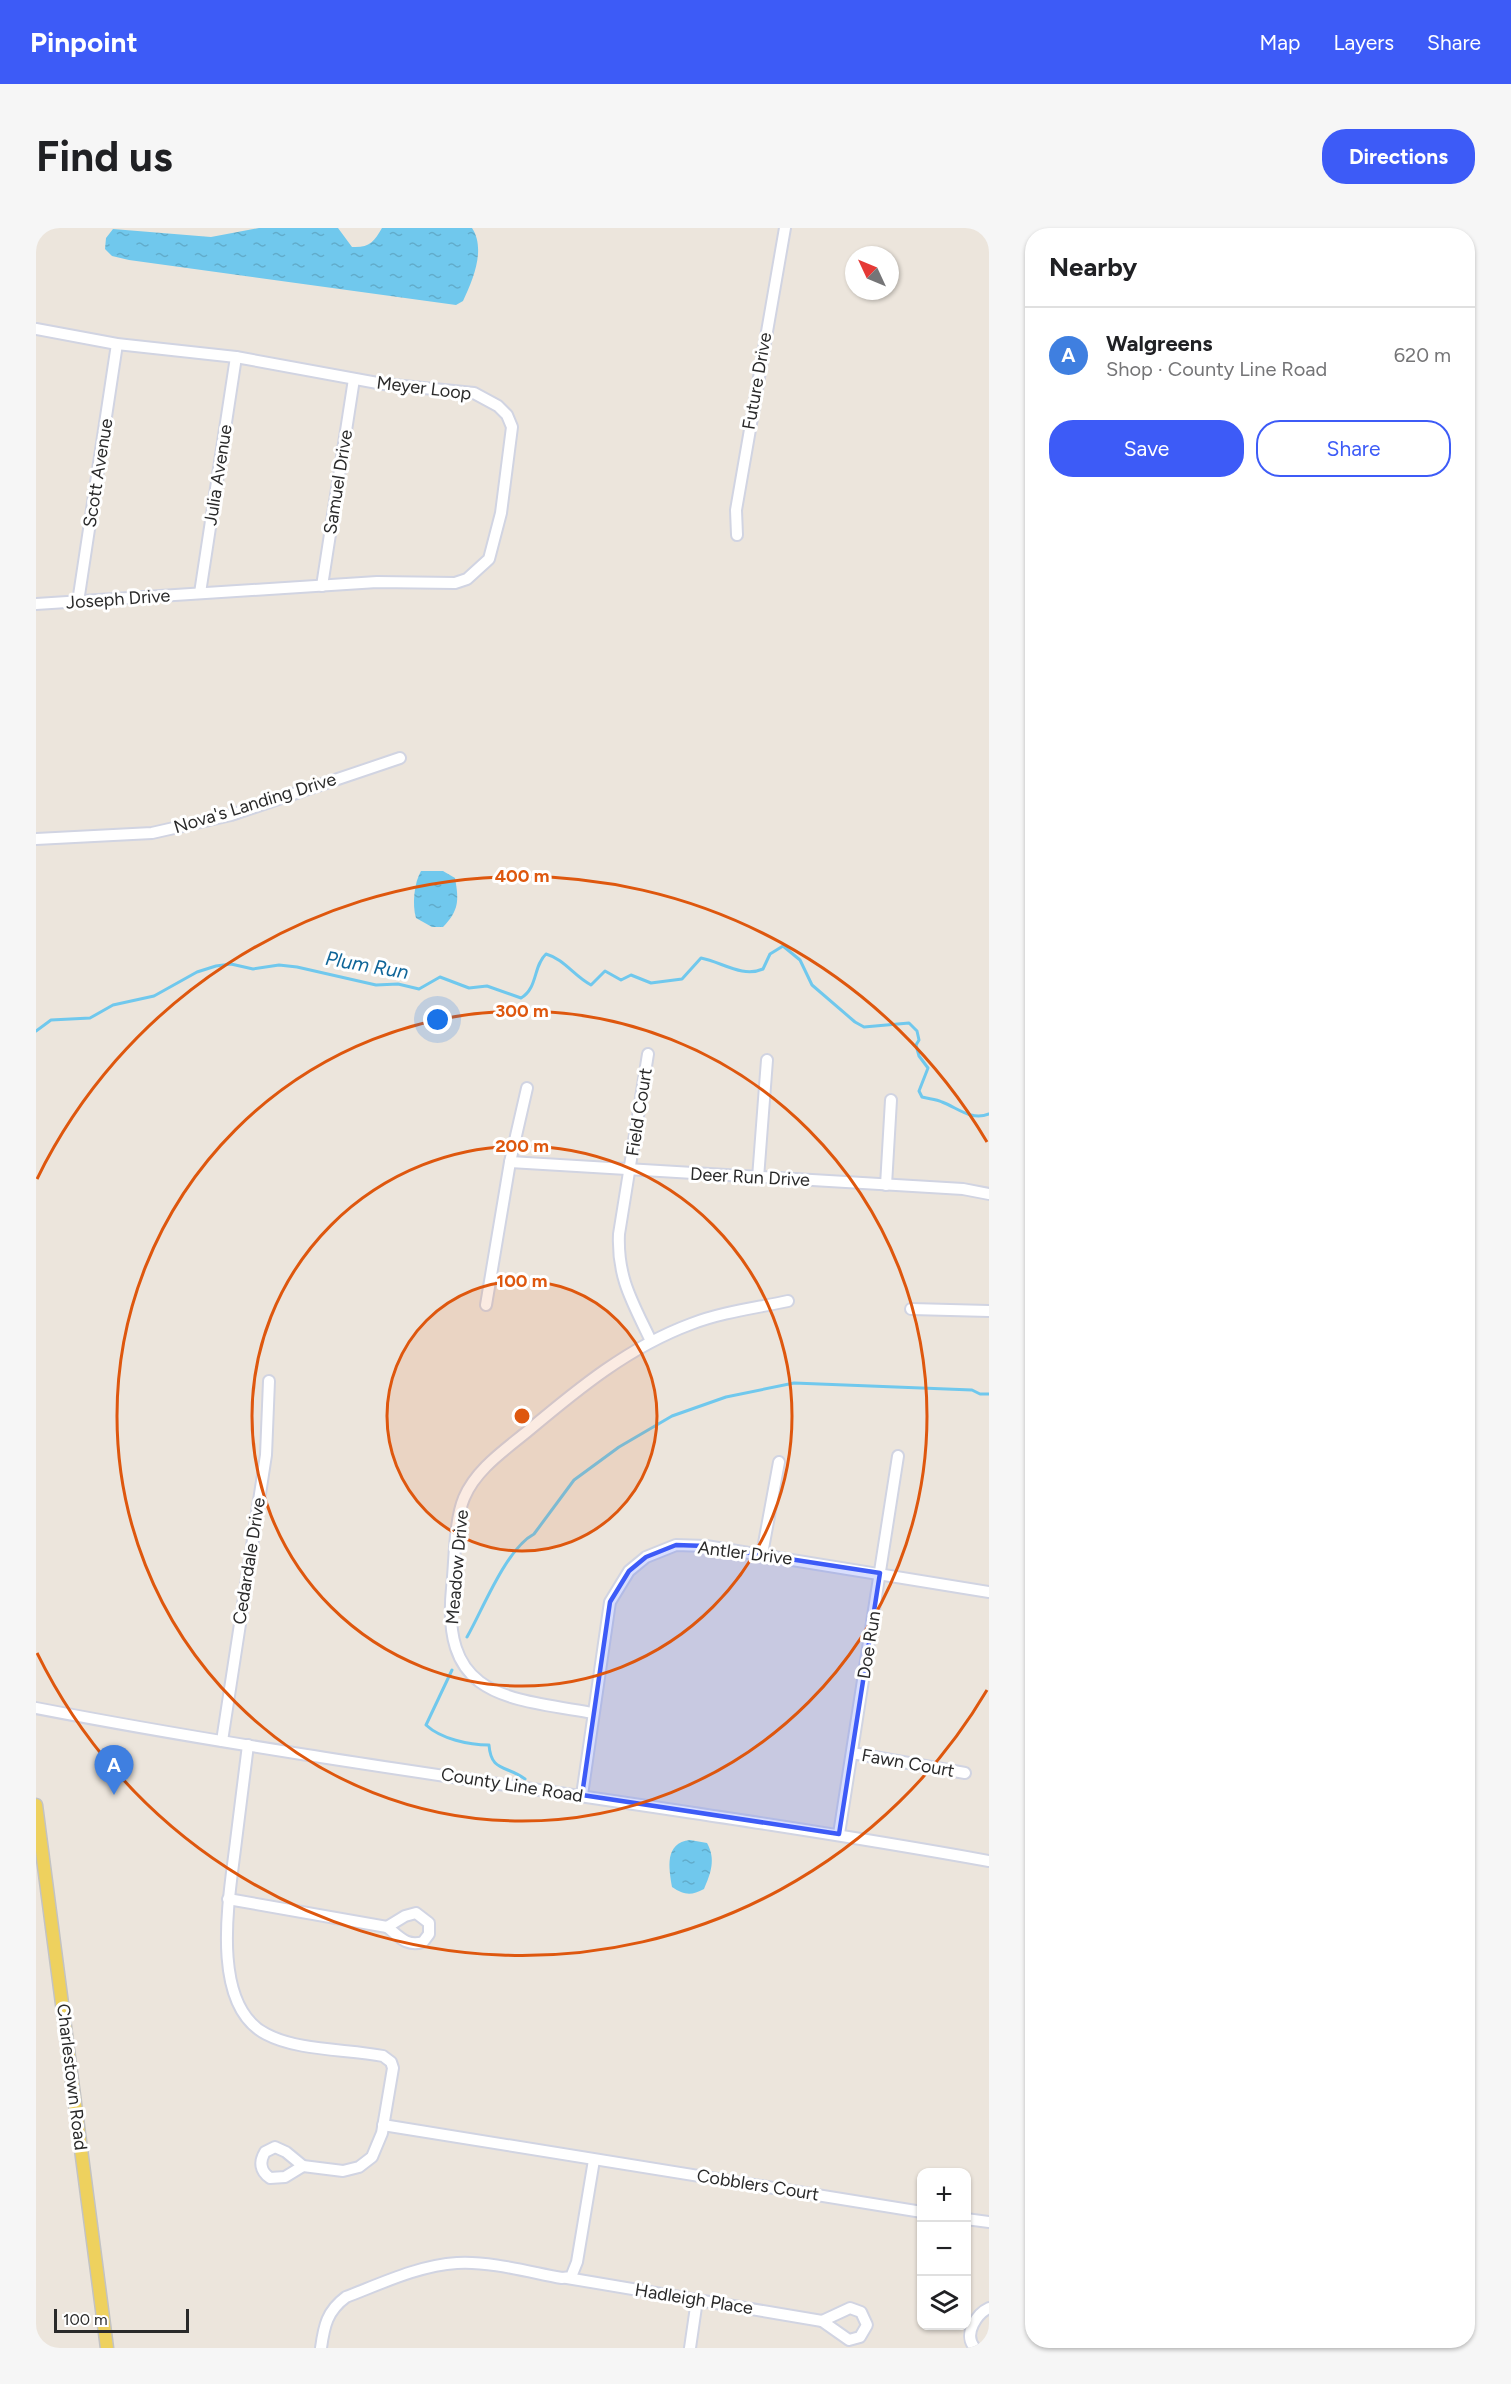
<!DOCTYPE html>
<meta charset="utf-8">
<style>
body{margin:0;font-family:Figtree,sans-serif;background:#f6f6f6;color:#202124}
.controls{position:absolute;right:18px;bottom:18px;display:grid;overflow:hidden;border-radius:12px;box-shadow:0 2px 4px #0004}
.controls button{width:54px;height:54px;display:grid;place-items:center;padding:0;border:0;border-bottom:2px solid #e0e0e0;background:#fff;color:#202124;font:30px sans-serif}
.compass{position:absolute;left:809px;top:18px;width:54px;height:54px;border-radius:50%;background:#fff;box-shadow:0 2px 4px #0004;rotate:314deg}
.scale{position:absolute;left:18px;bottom:15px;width:135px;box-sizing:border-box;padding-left:6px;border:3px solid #2a2a2a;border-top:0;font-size:16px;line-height:21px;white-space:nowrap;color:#2a2a2a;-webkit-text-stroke:4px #fff;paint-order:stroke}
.you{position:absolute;left:402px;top:792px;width:21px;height:21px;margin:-15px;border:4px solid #fff;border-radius:50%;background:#1a73e8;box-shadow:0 0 0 9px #1a73e833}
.badge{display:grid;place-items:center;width:39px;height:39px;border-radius:50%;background:#3d5bf7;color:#fff;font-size:20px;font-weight:700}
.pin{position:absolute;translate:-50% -50px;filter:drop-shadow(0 2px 3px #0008)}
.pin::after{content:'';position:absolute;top:32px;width:21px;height:18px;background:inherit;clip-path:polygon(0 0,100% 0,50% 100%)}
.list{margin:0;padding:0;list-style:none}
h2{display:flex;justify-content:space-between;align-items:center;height:78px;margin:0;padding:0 24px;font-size:26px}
h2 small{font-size:20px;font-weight:400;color:#757577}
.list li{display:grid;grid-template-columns:39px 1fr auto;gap:18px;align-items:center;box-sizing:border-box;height:96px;padding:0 24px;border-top:2px solid #e0e0e0}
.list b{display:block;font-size:22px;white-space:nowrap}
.list p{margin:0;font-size:20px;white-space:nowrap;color:#757577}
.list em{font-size:20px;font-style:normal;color:#757577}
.actions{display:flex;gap:12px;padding:18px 24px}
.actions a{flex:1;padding:14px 0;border:2px solid #3d5bf7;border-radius:24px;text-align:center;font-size:21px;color:#3d5bf7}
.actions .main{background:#3d5bf7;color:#fff}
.icon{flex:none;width:33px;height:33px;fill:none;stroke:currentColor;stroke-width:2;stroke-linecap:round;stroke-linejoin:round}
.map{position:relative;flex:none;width:953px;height:2120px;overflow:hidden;border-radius:24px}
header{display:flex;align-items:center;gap:36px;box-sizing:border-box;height:84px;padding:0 30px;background:#3d5bf7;color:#fff}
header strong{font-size:28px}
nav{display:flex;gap:33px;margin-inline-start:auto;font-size:21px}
.intro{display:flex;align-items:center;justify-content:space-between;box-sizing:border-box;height:144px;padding:0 36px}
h1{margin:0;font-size:42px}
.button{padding:15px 27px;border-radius:24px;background:#3d5bf7;color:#fff;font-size:21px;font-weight:700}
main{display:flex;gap:36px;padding:0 36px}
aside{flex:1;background:#fff;border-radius:24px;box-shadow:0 2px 4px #0004}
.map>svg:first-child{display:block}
</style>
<header>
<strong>Pinpoint</strong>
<nav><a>Map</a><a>Layers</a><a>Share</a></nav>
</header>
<div class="intro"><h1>Find us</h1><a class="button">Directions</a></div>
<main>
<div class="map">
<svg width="953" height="2120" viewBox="0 0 953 2120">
<defs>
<pattern id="water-ripples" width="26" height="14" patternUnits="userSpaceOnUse" patternTransform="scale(1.5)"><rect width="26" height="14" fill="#70c8ed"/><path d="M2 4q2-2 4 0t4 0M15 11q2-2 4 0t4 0" fill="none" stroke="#61accb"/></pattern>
</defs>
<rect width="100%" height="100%" fill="#ece5dc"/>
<g fill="url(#water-ripples)">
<path d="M223 0H302L316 19C333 20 338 14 346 0H436C450 21 437 52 427 73L420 77 93 32 76 28 69 21 70 10 77 1 175 9Z"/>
<path d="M385 643H407L419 650C423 673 423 682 407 699H396L380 690C376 677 378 655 385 643Z"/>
<path d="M654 1612 671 1615C680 1631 675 1645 668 1661 655 1668 648 1667 636 1659 633 1640 628 1615 654 1612Z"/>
</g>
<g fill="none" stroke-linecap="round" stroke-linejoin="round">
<g stroke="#70c8ed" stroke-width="3">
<path d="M0 803 15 792 54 790 77 777 118 768 161 744 180 738 195 736 217 741 243 737 261 739 340 757 362 756 383 761 404 749 433 760 451 758 485 770C502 760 497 738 510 726 528 731 538 748 555 757L569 743 585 752 595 747 615 755 646 751 665 730C686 734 706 750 727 741L734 726 747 718 764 732 776 757 819 794 828 799 873 795 881 803 883 812 880 817 883 828 892 840 883 863 886 869C893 871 900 871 906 874 922 880 935 893 953 886"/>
<path d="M431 1409C447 1381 470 1321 498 1306L538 1252 583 1219 636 1188 690 1169 758 1155 936 1162 944 1166H953"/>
<path d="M416 1442 390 1497C405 1511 433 1517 453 1517 455 1544 470 1537 489 1551"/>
</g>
<defs>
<g id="minor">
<polyline points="0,101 81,116 200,129 347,156 438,165 462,178 471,187 476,199 465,285 453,331 431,351 419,355 341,354 0,376"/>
<polyline points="701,307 700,282 749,0"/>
<polyline points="286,358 318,151"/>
<polyline points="164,365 200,129"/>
<polyline points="42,374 81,116"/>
<polyline points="0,611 116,605 195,587 364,530"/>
<path d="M612 826 583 1006C581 1050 597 1075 615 1113"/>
<polyline points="474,934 927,961 953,966"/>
<polyline points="722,950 731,832"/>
<polyline points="850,957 855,872"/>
<polyline points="450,1077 474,934 491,860"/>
<polyline points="875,1081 953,1083"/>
<polyline points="726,1326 743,1234"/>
<path d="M0 1480C316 1541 636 1576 953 1633"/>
<path d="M557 1485C471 1470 405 1470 416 1360 419 1334 418 1294 428 1270 440 1241 469 1222 493 1202 543 1160 593 1119 655 1096 686 1084 720 1080 752 1073"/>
<polyline points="186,1513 230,1227 233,1153"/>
<path d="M212 1517C208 1549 204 1581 200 1613 194 1665 172 1776 230 1806 262 1823 311 1821 347 1828L355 1834 357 1840 346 1905 336 1929 323 1939 307 1943 267 1938"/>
<polyline points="816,1525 929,1545"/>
<polyline points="546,1567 574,1374 593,1343 610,1329 640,1317 670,1318 953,1364"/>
<polyline points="803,1606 862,1228"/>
<polyline points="192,1671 351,1699"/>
<path d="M380 1685 393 1695V1706L387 1714C370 1719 363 1708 351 1699L369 1688Z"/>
<polyline points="347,1897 886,1984"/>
<path d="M239 1919 250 1924 267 1938 249 1949 234 1950C224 1943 223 1934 229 1924Z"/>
<polyline points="930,1991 953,1994"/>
<polyline points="531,2050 786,2093"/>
<polygon points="814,2080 825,2084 831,2097 824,2109 813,2112 786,2093"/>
<path d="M285 2120C288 2098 291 2083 310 2069 344 2056 384 2037 421 2035 454 2033 493 2044 526 2050L535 2049 541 2034 558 1932"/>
<polyline points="654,2120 661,2072"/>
<path d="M939 2120C926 2106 942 2085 953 2080"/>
</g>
<polyline id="major" points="0,1577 71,2120"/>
</defs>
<use href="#minor" stroke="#d1d4e2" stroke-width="14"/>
<use href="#major" stroke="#c3c3c3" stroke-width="15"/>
<use href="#minor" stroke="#fff" stroke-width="10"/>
<use href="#major" stroke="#eed15e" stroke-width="12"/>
</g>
<path fill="#3d5bf7" fill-opacity="0.2" stroke="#3d5bf7" stroke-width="4.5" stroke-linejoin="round" d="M640 1317 670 1318 844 1345 803 1606 546 1567 574 1374 593 1343 610 1329Z"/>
<circle cx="486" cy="1188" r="135" fill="#de570e" fill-opacity=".12"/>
<g fill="none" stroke="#de570e" stroke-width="3">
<circle cx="486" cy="1188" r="135"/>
<circle cx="486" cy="1188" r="270"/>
<circle cx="486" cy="1188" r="405"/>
<path d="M951 1462A540 540 0 0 1 1 1425M1 951A540 540 0 0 1 951 914"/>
</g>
<g text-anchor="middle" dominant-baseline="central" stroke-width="6" stroke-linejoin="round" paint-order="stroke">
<g font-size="18" fill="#2a2a2a" stroke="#fff">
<text transform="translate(721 153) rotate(-80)">Future Drive</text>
<text transform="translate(388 160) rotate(7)">Meyer Loop</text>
<text transform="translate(62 245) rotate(-81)">Scott Avenue</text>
<text transform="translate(182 247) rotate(-81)">Julia Avenue</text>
<text transform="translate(302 254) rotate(-81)">Samuel Drive</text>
<text transform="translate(82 371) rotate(-4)">Joseph Drive</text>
<text transform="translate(219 575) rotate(-17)">Nova's Landing Drive</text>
<text transform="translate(603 884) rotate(-81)">Field Court</text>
<text transform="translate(714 949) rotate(3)">Deer Run Drive</text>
<text transform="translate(709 1325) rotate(7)">Antler Drive</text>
<text transform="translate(213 1333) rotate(-81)">Cedardale Drive</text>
<text transform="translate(421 1339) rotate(-85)">Meadow Drive</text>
<text transform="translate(833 1417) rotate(-81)">Doe Run</text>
<text transform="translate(872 1535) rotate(10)">Fawn Court</text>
<text transform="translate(476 1557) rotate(9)">County Line Road</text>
<text transform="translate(36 1849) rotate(83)">Charlestown Road</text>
<text transform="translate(722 1957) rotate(9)">Cobblers Court</text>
<text transform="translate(658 2071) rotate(9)">Hadleigh Place</text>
</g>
<g font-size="20" font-style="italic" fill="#0f6598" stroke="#fff">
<text transform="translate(331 737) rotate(10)">Plum Run</text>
</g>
</g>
<circle cx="486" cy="1188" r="9" fill="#de570e" stroke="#fff" stroke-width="3"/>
<g font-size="18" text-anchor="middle" font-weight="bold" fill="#de570e" stroke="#fff" stroke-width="6" stroke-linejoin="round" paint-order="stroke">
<text x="486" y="654">400 m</text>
<text x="486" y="789">300 m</text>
<text x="486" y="924">200 m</text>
<text x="486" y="1059">100 m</text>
</g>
</svg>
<div class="controls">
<button>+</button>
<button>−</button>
<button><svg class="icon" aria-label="layers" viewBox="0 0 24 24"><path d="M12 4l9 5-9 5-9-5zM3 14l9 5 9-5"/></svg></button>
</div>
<svg class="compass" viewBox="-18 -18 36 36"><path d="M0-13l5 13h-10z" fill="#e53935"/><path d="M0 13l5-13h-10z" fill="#757577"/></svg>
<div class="scale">100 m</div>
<div class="you"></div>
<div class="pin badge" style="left:78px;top:1567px;background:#3f7fe0">A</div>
</div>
<aside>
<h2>Nearby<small></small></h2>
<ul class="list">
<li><span class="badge" style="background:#3f7fe0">A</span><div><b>Walgreens</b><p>Shop · County Line Road</p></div><em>620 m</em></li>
</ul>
<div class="actions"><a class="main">Save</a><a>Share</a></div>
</aside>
</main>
